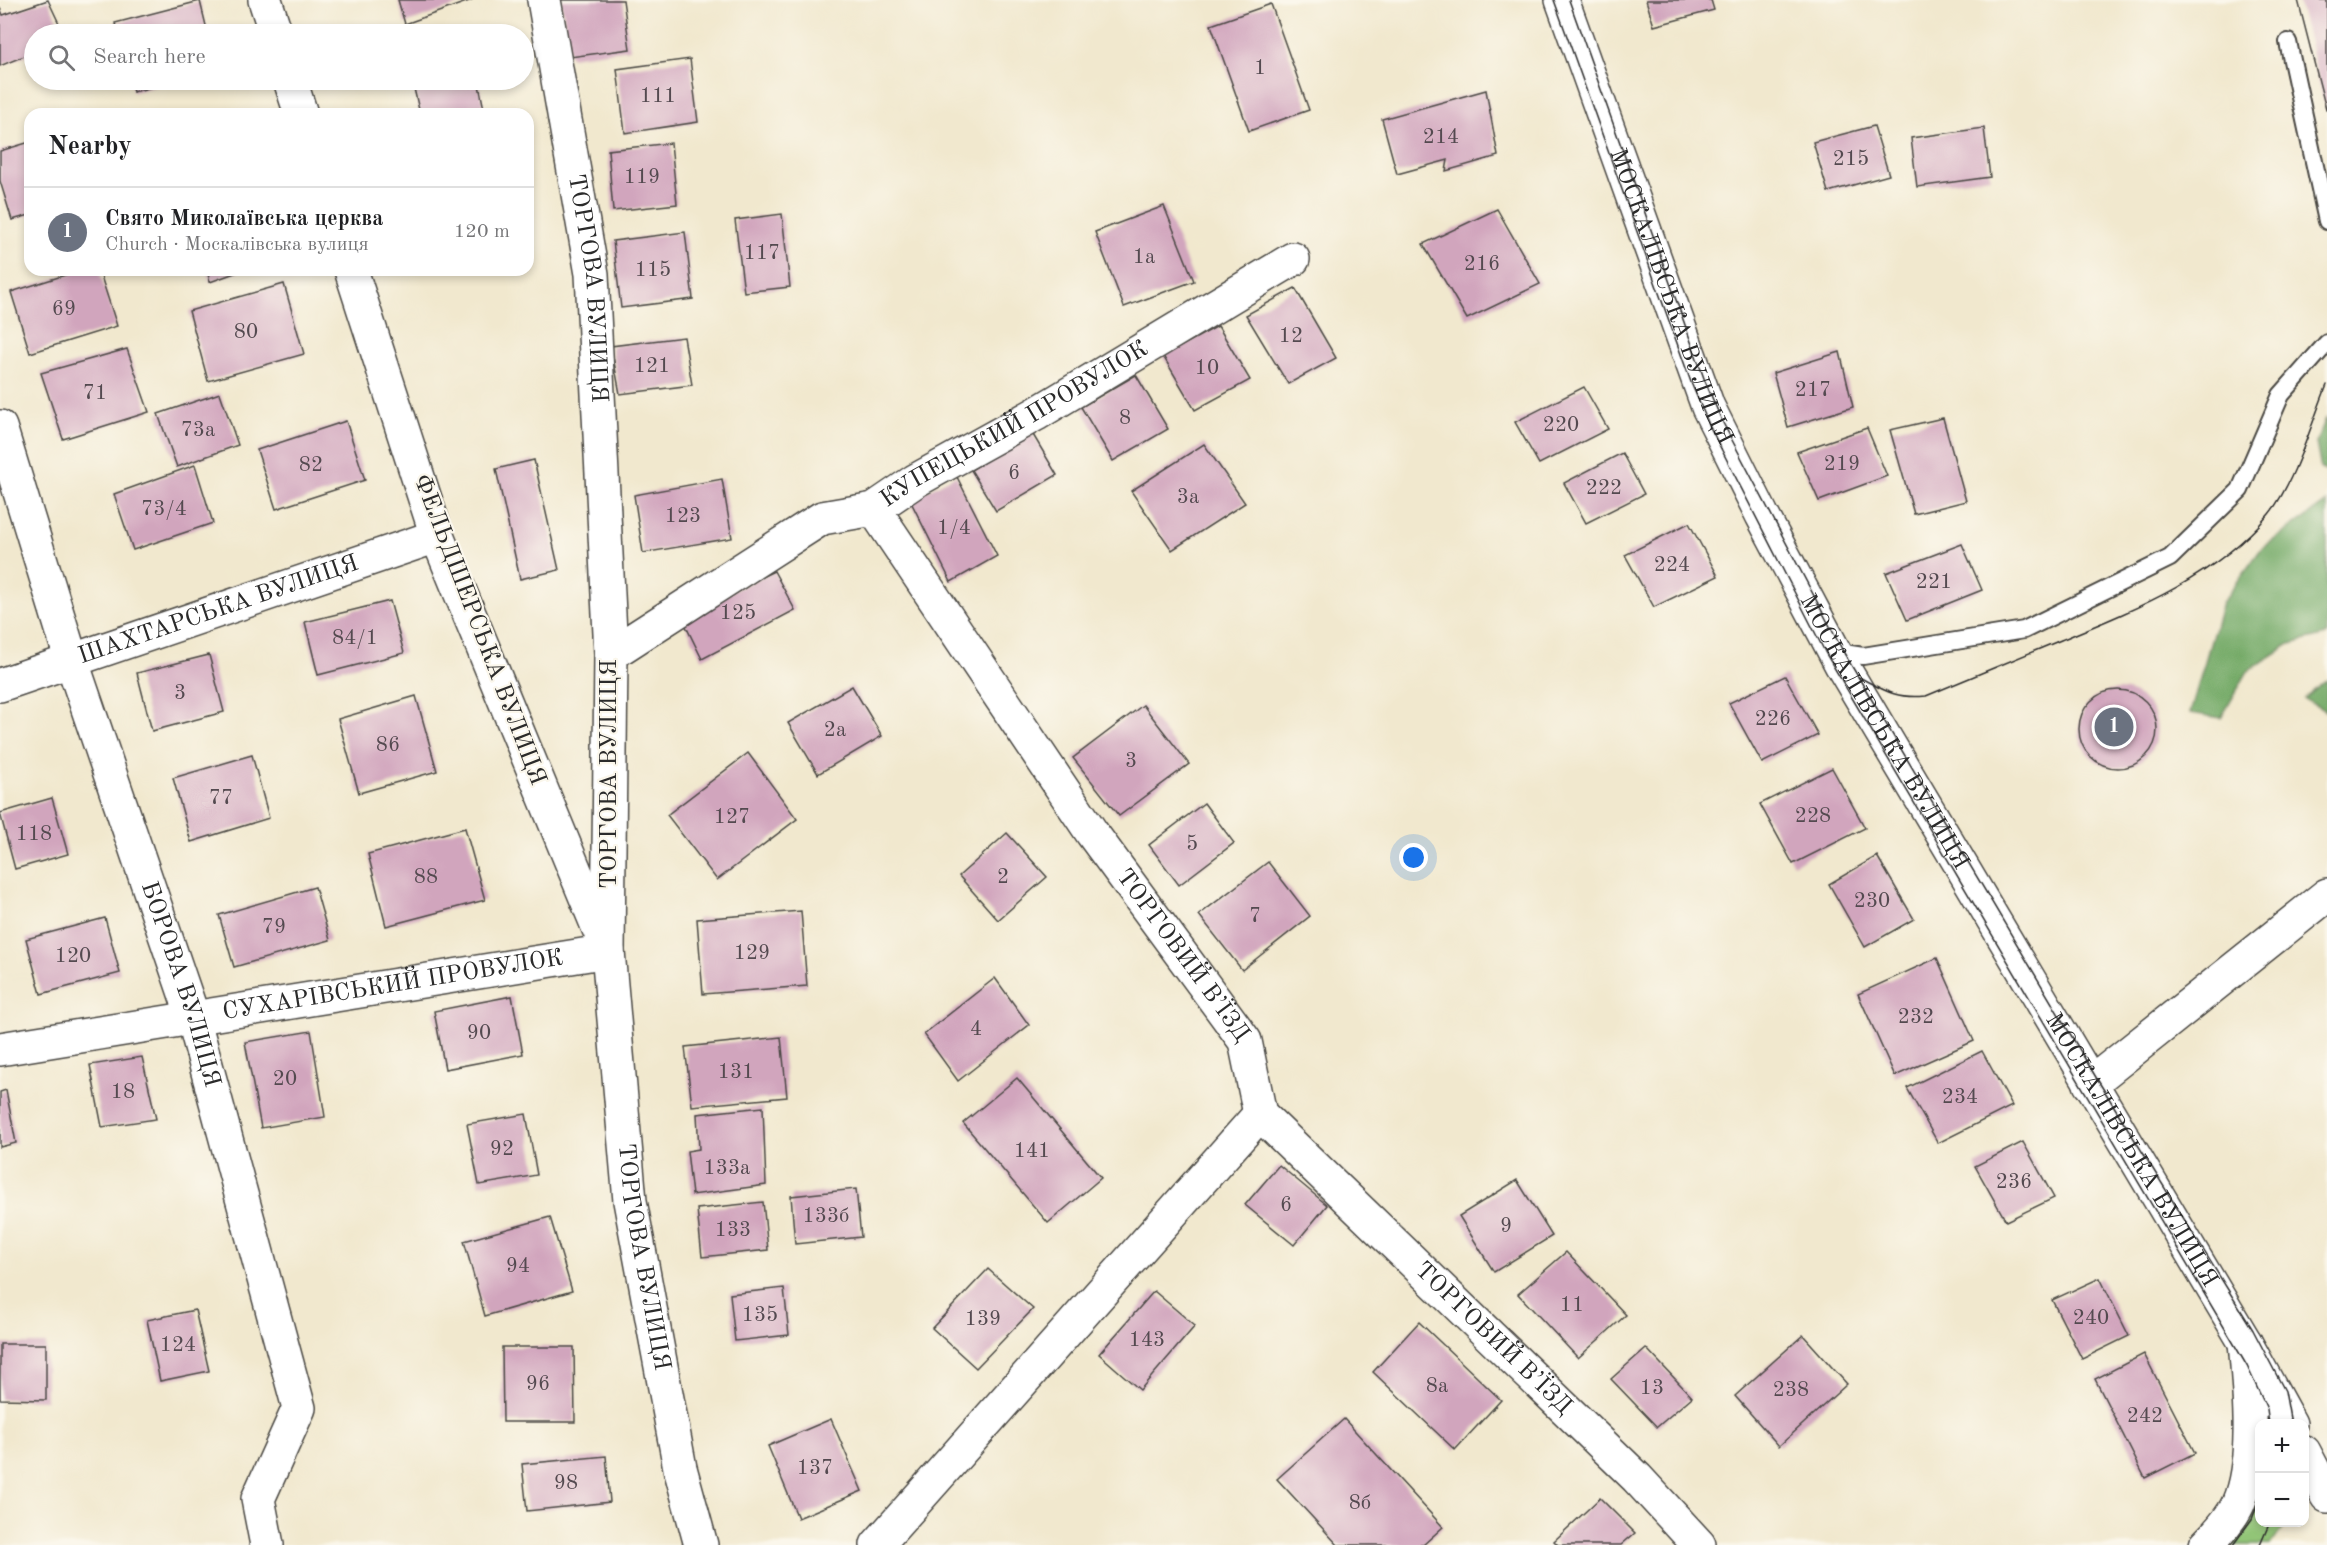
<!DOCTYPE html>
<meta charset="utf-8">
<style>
body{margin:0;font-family:"Old Standard TT",serif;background:#f2f2f2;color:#202124}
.controls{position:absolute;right:18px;bottom:18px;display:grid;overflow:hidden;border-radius:12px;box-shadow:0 3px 9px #0003}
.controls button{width:54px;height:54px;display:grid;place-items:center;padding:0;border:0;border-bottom:2px solid #e0e0e0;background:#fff;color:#202124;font:30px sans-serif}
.you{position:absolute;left:1414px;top:858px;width:21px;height:21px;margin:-15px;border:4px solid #fff;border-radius:50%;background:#1a73e8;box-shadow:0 0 0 9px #1a73e833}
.badge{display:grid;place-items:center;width:39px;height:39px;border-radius:50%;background:#0f766e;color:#fff;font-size:20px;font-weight:700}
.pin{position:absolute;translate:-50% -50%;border:3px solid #fff;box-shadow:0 2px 6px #0006}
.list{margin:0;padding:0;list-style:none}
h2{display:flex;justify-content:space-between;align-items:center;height:78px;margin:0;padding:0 24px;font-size:26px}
h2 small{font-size:20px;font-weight:400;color:#757577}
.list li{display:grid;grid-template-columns:39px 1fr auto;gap:18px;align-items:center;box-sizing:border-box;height:90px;padding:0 24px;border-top:2px solid #e0e0e0}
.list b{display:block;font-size:22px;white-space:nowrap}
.list p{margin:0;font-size:20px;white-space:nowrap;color:#757577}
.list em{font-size:20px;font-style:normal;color:#757577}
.icon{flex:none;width:33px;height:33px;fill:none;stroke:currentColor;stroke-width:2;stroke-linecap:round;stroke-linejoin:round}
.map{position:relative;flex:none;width:2327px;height:1545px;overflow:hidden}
.search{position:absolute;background:#fff;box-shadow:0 3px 9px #0003;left:24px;top:24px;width:510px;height:66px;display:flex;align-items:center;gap:15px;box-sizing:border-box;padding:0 21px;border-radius:33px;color:#757577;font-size:22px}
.panel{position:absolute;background:#fff;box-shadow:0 3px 9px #0003;left:24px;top:108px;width:510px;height:168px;border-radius:18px}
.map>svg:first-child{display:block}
</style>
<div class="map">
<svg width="2327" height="1545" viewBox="0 0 2327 1545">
<rect width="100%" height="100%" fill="#fbf7ec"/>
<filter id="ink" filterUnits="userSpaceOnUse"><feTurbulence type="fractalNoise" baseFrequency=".0167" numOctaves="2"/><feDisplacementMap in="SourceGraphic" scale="12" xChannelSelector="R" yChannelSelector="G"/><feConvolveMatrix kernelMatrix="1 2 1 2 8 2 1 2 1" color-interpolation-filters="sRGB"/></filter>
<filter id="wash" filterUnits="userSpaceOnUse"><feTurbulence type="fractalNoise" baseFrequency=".008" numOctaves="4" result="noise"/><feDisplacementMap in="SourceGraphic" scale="24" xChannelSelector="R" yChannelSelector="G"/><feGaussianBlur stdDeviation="1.35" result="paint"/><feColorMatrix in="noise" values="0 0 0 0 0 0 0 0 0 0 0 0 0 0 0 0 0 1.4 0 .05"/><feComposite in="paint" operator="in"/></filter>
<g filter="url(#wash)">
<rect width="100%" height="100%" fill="#f1e8ce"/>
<polygon fill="#92c577" stroke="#5e7851" stroke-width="1.5" points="2259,1458 2260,1522 2286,1523 2271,1545 2206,1545"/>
<g fill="#75aa68" stroke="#506a4a" stroke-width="1.5">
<polygon points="2327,416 2327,472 2321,469 2316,443"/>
<polygon points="2327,502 2327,635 2290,644 2248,671 2221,718 2190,713 2222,603 2261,549"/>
<polygon points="2327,680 2327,712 2304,699"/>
</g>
<g id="blocks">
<g fill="#d1a5bd">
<polygon points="48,0 64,34 34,34 34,52 0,66 0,8 3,15"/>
<polygon points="398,0 472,0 405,24"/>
<polygon points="561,0 623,0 630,49 570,57"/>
<polygon points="1646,0 1711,0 1714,10 1654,26"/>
<polygon points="2298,0 2327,0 2327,109 2326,109"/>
<polygon points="200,1 208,34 118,34 115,23"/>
<polygon points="1271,4 1309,110 1249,131 1211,25"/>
<polygon points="690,59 698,122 625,133 617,69"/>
<polygon points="130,80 179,80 133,92"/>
<polygon points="412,80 478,80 485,114 420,114"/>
<polygon points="1486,90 1498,156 1446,171 1448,160 1397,174 1382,119"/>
<polygon points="1874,126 1889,175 1828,192 1813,142"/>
<polygon points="1984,128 1990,177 1917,187 1911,138"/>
<polygon points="30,142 30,215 12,220 0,181 0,151"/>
<polygon points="671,143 677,204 613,211 608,150"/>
<polygon points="1164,206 1194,281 1124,307 1095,232"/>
<polygon points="1497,209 1540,284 1467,319 1423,244"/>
<polygon points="782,214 790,287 744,292 735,220"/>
<polygon points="685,232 693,299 621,308 613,241"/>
<polygon points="81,270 99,270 117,326 30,353 11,292"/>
<polygon points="207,270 243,270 210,282"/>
<polygon points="284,284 304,354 208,381 189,311"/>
<polygon points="1295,288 1336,358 1288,384 1246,315"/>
<polygon points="1218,326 1250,380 1195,410 1163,356"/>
<polygon points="684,337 692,385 620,394 611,346"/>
<polygon points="127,349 149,412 63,439 41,373"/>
<polygon points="1840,352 1853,407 1788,427 1773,373"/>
<polygon points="1136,375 1168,429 1113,461 1081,407"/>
<polygon points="1584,387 1608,429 1539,464 1515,422"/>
<polygon points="220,393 238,445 177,467 158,414"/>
<polygon points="1943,418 1966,501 1914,514 1890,430"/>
<polygon points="346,421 365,480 276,509 257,450"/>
<polygon points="1867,428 1887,476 1819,501 1797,452"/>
<polygon points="1032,433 1057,475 996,511 971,470"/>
<polygon points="1204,444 1245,503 1172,550 1131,491"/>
<polygon points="1622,453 1644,494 1586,523 1564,483"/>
<polygon points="534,460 559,570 520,579 496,469"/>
<polygon points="195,465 213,523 133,550 114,494"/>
<polygon points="956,475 997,556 951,582 910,500"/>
<polygon points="722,479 732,538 643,553 634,495"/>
<polygon points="1689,523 1718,576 1654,607 1625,555"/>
<polygon points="1962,544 1982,590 1907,620 1886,573"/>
<polygon points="774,571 795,610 702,659 681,616"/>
<polygon points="390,601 404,653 318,675 305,622"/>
<polygon points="209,655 224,712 152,731 137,673"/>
<polygon points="1785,676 1818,735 1762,763 1729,703"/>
<polygon points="852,686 882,736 818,774 788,723"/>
<circle cx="2118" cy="729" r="39"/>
<polygon points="416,696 437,771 359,793 338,719"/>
<polygon points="1143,705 1189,764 1119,816 1073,758"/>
<polygon points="748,753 797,819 717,880 667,815"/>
<polygon points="252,755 269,818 191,842 173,778"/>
<polygon points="1832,768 1865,828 1793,864 1760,804"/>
<polygon points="52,798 68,854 15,869 0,813"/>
<polygon points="1204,803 1234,843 1179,885 1149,845"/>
<polygon points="465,828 485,900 386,926 368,854"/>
<polygon points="1007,833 1047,877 998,920 959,876"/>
<polygon points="1877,856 1914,919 1865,947 1829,884"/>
<polygon points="1268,862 1310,916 1242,970 1199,915"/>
<polygon points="315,887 330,940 234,967 219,915"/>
<polygon points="801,911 807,986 703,994 697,919"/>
<polygon points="105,918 120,973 41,994 26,939"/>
<polygon points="1937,958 1974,1041 1895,1076 1858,994"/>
<polygon points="995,978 1029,1025 958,1081 924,1034"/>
<polygon points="512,996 523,1054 445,1069 434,1011"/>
<polygon points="311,1031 325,1117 261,1128 245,1042"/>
<polygon points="781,1037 787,1097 692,1106 685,1047"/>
<polygon points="1982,1051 2012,1106 1938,1143 1907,1088"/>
<polygon points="142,1057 156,1119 102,1127 90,1065"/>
<polygon points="1017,1078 1101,1178 1048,1223 963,1123"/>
<polygon points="6,1090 16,1143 0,1147 0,1092"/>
<polygon points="763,1107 766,1185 692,1195 687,1151 699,1149 697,1114"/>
<polygon points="526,1114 537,1175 479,1185 467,1124"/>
<polygon points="2023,1142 2054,1198 2006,1221 1975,1166"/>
<polygon points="1279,1165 1327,1205 1294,1245 1245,1205"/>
<polygon points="1517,1180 1552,1236 1494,1272 1459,1216"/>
<polygon points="856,1189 861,1237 795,1244 791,1196"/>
<polygon points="763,1202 768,1250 702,1257 697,1209"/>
<polygon points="550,1217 572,1291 485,1316 464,1241"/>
<polygon points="1566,1252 1626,1315 1578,1358 1518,1294"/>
<polygon points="988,1269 1033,1309 976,1368 932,1328"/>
<polygon points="2100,1278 2129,1336 2082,1359 2052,1300"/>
<polygon points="784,1288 789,1335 735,1341 730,1294"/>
<polygon points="1154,1291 1195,1326 1140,1390 1099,1354"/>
<polygon points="195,1310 209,1371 160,1381 147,1320"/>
<polygon points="1419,1322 1501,1400 1455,1450 1373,1372"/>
<polygon points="1803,1335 1847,1384 1779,1446 1735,1396"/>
<polygon points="0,1344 46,1344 46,1400 0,1399"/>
<polygon points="502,1347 574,1347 575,1422 503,1422"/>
<polygon points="1646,1348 1692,1397 1657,1427 1611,1379"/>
<polygon points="2144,1354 2195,1453 2145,1478 2095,1379"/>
<polygon points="831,1419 862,1491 798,1518 768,1446"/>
<polygon points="1344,1419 1443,1527 1423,1545 1338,1545 1277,1479"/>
<polygon points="606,1456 610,1502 527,1511 522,1464"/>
<polygon points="1600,1498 1635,1533 1621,1545 1558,1545 1554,1541"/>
</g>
</g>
</g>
<g filter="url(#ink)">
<use href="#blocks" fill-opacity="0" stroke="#494743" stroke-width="1.5"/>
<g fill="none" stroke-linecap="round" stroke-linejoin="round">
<defs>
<g id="service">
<polyline points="2288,42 2327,221"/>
<polyline points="1837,657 1844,653 1863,656 2024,630 2170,558 2240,490 2281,395 2327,343"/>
</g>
<g id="minor">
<polyline points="265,0 276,34"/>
<path id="s1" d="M544 0 592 274 611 654 608 951 630 1201 680 1468 701 1545"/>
<polyline points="290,80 301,114"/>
<path id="s2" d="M0 427 72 662 193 1017 299 1408 258 1499 267 1545"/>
<path id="s3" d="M874 509 1092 833 1245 1041 1260 1114 1637 1478 1699 1545"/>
<path id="s4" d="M611 654 822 518 874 509 915 481 1036 414 1293 259"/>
<path id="s5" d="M0 685 437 536"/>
<path id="s6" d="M0 1049 608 951 437 536 351 270"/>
<polyline points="2090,1084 2327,895"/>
<polyline points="877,1545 1260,1114"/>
<path d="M2206 1545C2218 1533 2231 1519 2238 1504 2257 1460 2249 1389 2245 1342"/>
</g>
<g id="tertiary">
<path id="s7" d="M1562 0 1708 407 1762 515 1841 664 2245 1342 2290 1424"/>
<polyline points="2304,1452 2327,1496"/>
</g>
</defs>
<use href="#service" stroke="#494743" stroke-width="20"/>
<use href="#minor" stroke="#494743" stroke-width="36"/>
<use href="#tertiary" stroke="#494743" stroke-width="36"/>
<use href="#service" stroke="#fff" stroke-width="16"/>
<use href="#minor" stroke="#fff" stroke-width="33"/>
<use href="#tertiary" stroke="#fff" stroke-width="33"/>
<g stroke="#2b2b2b" stroke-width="1.5">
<polyline points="1554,0 1692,385 1710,427 1825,652 2247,1366 2267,1409 2269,1424"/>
<polyline points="1569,0 1705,381 1722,421 1844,653 2097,1079 2253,1330 2285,1391 2291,1424"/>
<path d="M1859 677C1885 691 1896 699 1926 696 1971 677 2016 659 2061 640 2136 609 2216 577 2269 514 2294 484 2312 422 2327 385"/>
<polyline points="2233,1545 2252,1519 2260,1499"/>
<polyline points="2260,1545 2270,1522"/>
</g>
</g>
</g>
<g text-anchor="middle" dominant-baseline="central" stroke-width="4.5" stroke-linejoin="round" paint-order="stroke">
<g font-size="21" fill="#544a50">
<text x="1260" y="68">1</text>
<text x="658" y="96">111</text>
<text x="1441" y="137">214</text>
<text x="1851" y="159">215</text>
<text x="642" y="177">119</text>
<text x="762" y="253">117</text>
<text x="1144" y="257">1а</text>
<text x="1482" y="264">216</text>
<text x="653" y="270">115</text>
<text x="64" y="309">69</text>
<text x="246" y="332">80</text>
<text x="1291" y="336">12</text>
<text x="652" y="366">121</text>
<text x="1207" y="368">10</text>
<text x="1813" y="390">217</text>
<text x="95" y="393">71</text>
<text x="1125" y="418">8</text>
<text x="1561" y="425">220</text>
<text x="198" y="430">73а</text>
<text x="1842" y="464">219</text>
<text x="311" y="465">82</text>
<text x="1014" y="473">6</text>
<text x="1604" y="488">222</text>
<text x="1188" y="497">3а</text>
<text x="164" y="509">73/4</text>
<text x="683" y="516">123</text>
<text x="954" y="528">1/4</text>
<text x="1672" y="565">224</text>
<text x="1934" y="582">221</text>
<text x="738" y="613">125</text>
<text x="355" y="638">84/1</text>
<text x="180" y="693">3</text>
<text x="1773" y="719">226</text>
<text x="835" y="730">2а</text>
<text x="388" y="745">86</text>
<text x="1131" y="761">3</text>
<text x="221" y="798">77</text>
<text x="1813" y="816">228</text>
<text x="732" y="817">127</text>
<text x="34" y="834">118</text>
<text x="1192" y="844">5</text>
<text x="426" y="877">88</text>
<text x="1003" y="877">2</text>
<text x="1872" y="901">230</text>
<text x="1255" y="916">7</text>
<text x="274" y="927">79</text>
<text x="752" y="953">129</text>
<text x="73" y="956">120</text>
<text x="1916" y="1017">232</text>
<text x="976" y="1029">4</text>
<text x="479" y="1033">90</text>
<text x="736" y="1072">131</text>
<text x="285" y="1079">20</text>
<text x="123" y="1092">18</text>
<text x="1960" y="1097">234</text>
<text x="502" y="1149">92</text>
<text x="1032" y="1151">141</text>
<text x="727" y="1168">133а</text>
<text x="2014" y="1182">236</text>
<text x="1286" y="1205">6</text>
<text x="826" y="1216">133б</text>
<text x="1506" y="1226">9</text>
<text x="733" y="1230">133</text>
<text x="518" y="1266">94</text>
<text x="1572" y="1305">11</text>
<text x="760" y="1315">135</text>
<text x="2091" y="1318">240</text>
<text x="983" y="1319">139</text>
<text x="1147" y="1340">143</text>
<text x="178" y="1345">124</text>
<text x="538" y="1384">96</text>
<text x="1437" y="1386">8а</text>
<text x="1652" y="1388">13</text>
<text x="1791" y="1390">238</text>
<text x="2145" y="1416">242</text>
<text x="815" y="1468">137</text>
<text x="566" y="1483">98</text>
<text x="1360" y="1503">8б</text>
</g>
<g font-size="24" fill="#2b2b2b" stroke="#fbf7ec">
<text stroke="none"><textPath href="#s1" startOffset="292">ТОРГОВА ВУЛИЦЯ</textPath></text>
<text stroke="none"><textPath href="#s7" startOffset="316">МОСКАЛІВСЬКА ВУЛИЦЯ</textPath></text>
<text stroke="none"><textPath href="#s4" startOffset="468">КУПЕЦЬКИЙ ПРОВУЛОК</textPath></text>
<text stroke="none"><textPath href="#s5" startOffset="231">ШАХТАРСЬКА ВУЛИЦЯ</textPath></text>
<text transform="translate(479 630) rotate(69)">ФЕЛЬДШЕРСЬКА ВУЛИЦЯ</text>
<text stroke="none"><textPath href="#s7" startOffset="802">МОСКАЛІВСЬКА ВУЛИЦЯ</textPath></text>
<text transform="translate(610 774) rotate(-90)">ТОРГОВА ВУЛИЦЯ</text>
<text stroke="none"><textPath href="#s3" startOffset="543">ТОРГОВИЙ В’ЇЗД</textPath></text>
<text stroke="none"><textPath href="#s2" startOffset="586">БОРОВА ВУЛИЦЯ</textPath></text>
<text stroke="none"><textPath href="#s6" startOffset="398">СУХАРІВСЬКИЙ ПРОВУЛОК</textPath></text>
<text stroke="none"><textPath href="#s7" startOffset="1288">МОСКАЛІВСЬКА ВУЛИЦЯ</textPath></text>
<text stroke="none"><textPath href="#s1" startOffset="1264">ТОРГОВА ВУЛИЦЯ</textPath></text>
<text stroke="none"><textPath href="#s3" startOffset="1047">ТОРГОВИЙ В’ЇЗД</textPath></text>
</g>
</g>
</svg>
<div class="controls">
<button>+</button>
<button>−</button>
</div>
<div class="you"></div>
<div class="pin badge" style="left:2114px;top:727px;background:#6b7280">1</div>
<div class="search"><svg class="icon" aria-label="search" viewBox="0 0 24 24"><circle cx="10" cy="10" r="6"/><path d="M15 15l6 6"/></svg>Search here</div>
<section class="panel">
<h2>Nearby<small></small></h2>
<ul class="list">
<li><span class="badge" style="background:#6b7280">1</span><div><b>Свято Миколаївська церква</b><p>Church · Москалівська вулиця</p></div><em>120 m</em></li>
</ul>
</section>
</div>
